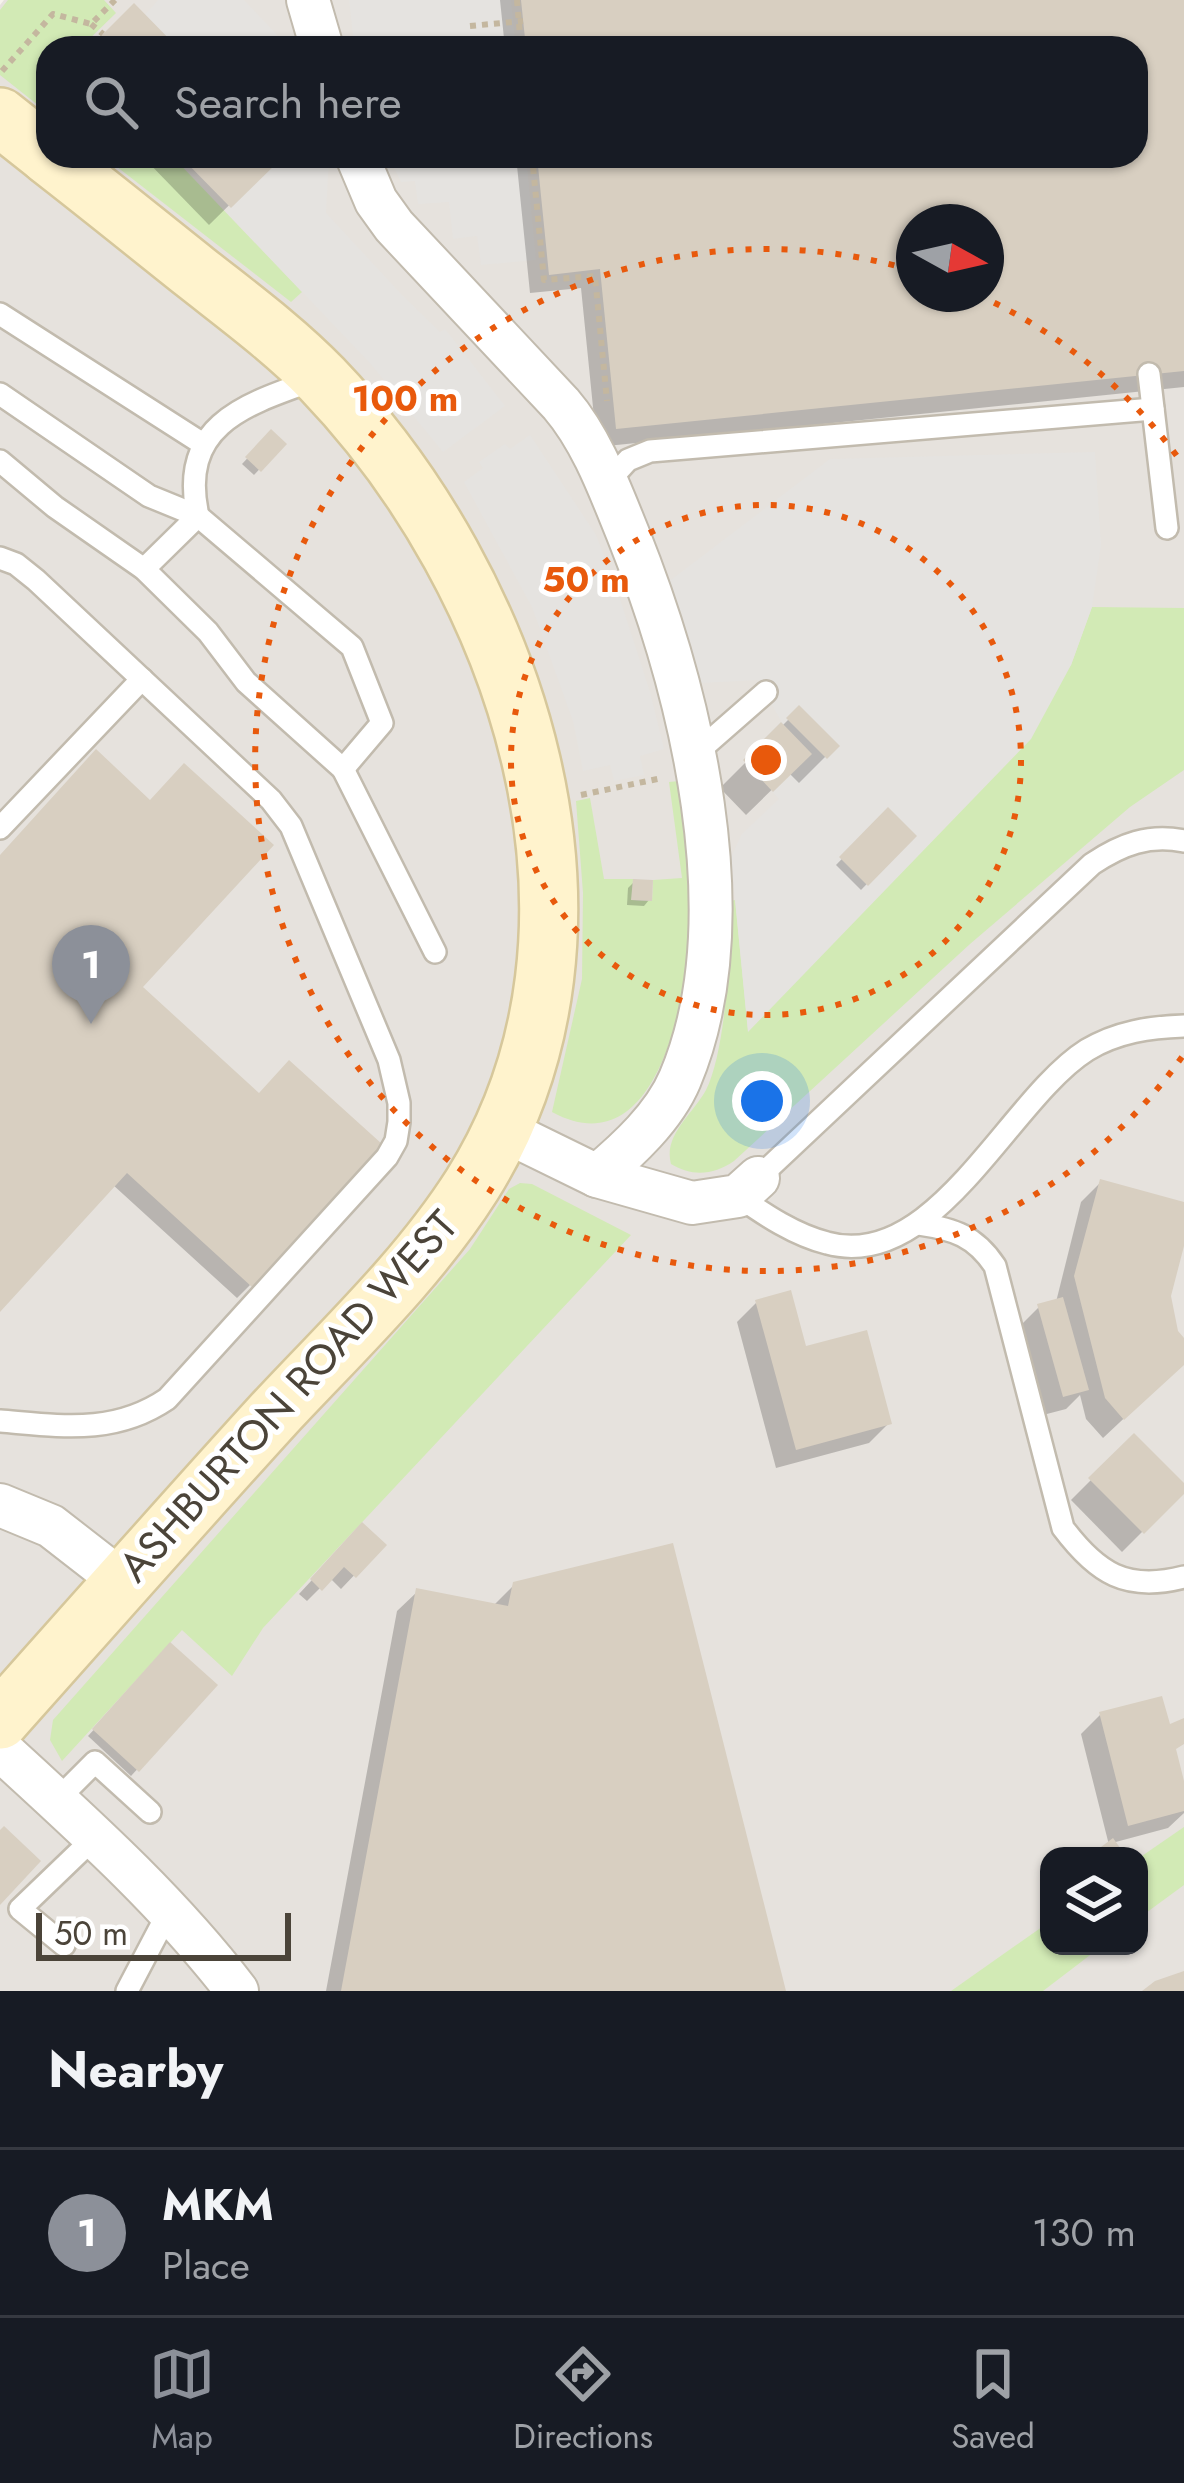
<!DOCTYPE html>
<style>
body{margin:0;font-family:Jost,sans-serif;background:#242831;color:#f1f3f6}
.controls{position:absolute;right:36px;bottom:36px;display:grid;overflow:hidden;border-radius:24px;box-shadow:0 3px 9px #0004}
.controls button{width:108px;height:108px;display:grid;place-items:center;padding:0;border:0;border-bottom:3px solid #363941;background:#171b24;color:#f1f3f6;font:60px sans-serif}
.compass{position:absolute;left:896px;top:204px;width:108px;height:108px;border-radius:50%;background:#171b24;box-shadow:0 3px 9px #0004;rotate:98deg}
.scale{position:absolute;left:36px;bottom:30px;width:255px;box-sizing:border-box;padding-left:12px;border:6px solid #4b4439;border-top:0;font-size:33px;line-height:42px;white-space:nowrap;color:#4b4439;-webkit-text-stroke:9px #fff;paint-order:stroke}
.you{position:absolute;left:762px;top:1101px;width:42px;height:42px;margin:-30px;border:9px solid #fff;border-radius:50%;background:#1a73e8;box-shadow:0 0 0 18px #1a73e833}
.badge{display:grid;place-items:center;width:78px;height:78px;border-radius:50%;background:#8c9099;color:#fff;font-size:39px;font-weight:700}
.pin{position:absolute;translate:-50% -99px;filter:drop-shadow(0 3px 6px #0008)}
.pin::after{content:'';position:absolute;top:63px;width:42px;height:36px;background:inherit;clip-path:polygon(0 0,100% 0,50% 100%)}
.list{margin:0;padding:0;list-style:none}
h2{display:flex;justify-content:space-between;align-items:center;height:156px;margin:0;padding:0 48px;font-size:51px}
h2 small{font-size:39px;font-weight:400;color:#9ea1a6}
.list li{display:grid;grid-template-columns:78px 1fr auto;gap:36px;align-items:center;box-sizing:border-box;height:168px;padding:0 48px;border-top:3px solid #363941}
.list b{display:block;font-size:45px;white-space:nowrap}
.list p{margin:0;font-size:39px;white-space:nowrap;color:#9ea1a6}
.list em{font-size:39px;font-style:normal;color:#9ea1a6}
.icon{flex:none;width:66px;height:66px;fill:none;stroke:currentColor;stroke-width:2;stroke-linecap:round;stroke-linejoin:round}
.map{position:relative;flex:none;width:1184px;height:1991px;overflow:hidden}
.search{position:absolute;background:#171b24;box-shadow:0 3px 9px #0004;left:36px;right:36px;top:36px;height:132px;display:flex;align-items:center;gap:30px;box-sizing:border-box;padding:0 42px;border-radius:36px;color:#9ea1a6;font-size:45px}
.sheet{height:324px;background:#171b24}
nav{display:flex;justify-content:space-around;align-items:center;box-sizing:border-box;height:168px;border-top:3px solid #363941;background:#171b24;font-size:33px;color:#9ea1a6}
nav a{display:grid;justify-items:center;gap:6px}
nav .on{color:#8c9099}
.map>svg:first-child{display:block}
</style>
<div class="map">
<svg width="1184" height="1991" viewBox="0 0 1184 1991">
<rect width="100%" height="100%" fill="#f6f3ec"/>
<path fill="#e6e2dd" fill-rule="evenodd" d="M4 0H1184V1991H0V5ZM48 48H1136V156H48ZM914 222H986V294H914ZM1049 1856H1139V1946H1049Z"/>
<g fill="#d2eab5">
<polygon points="8,0 104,0 116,13 80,48 48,48 48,113 0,75 0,10"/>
<polygon points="103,156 172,156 302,292 291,302"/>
<path d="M1092 607 1184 608V770L1130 807 970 944 734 1161C714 1175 692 1177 671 1164 663 1135 693 1114 706 1090 726 1051 731 946 731 901L735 900 748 1030 1071 665Z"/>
<path d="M679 781C684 823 693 867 692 910 690 980 663 1172 552 1112L582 979 583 893 576 801 590 798 604 879H633L632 900 652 901 653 880 682 878 669 782Z"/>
<polygon points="520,1183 532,1184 631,1235 263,1628 232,1676 182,1630 62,1761 50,1740 53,1720 470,1249 509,1189"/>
<polygon points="1184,1827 1184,1885 1139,1918 1139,1858"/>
<polygon points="1049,1922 1049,1946 1102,1946 1043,1991 951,1991"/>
</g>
<g fill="#e5e3e0">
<polygon points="158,0 244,0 281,39 273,48 178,48 145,15"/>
<polygon points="349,0 511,0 516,48 354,46"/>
<polygon points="282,156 329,156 326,213 402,295 440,332 445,329 505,406 443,452 370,363 226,212"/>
<polygon points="388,156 526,156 536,260 481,265 477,236 453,239 449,202 418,204 415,181 401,182"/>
<polygon points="530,435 596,535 618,593 650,692 664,749 640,756 644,775 614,781 610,765 583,771 573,721 532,607 464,482 483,468 479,462 505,444 510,449"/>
<polygon points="1095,452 1101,545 1092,607 1071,665 1031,739 748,1032 731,857 742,834 779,799 743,760 781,721 758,680 700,683 667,583 830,459"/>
</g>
<g fill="#0003" fill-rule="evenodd">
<path d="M500 0H1184V387L597 447 581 288 530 293 516 156H1136V48H505ZM914 222H986V294H914Z"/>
<polygon points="142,156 278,156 278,157 209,225"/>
<polygon points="271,433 283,444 254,475 242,464"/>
<polygon points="799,709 836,746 799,783 789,773 746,815 720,788"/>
<polygon points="888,811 913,836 861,890 836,865"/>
<polygon points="0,858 139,988 250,1285 237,1298 112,1184 0,1308"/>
<polygon points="634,882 649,900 644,906 627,905 628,888"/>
<polygon points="1101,1182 1184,1206 1184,1234 1168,1296 1175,1332 1184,1343 1184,1362 1103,1438 1086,1419 1080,1395 1066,1409 1043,1415 1019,1327 1039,1307 1056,1302 1081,1202"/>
<polygon points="757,1302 804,1350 889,1423 869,1443 776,1468 737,1322"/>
<polygon points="1134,1437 1184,1490 1122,1552 1071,1500"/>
<polygon points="350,1539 383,1545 341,1589 330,1578 307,1601 299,1594"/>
<polygon points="514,1585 783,1991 326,1991 397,1611 417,1592 493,1606"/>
<polygon points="171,1646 214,1685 131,1776 88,1736"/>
<polygon points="1101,1714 1168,1729 1184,1719 1184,1743 1173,1750 1184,1792 1184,1813 1168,1828 1112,1843 1122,1856 1094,1856 1109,1845 1081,1734"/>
</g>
<g fill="#d8cfc1" fill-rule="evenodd">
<path d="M521 0H1184V371L616 429 600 269 549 275 537 156H1136V48H526ZM914 222H986V294H914Z"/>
<polygon points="134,3 178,48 88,48 103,34"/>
<polygon points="180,156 284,156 231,208"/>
<polygon points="271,429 287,444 261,472 245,457"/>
<polygon points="799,705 840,746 827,759 786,718"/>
<polygon points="781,722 812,754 773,792 743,760"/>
<polygon points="96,749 150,800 184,763 274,845 143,987 259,1093 289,1060 382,1144 252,1287 127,1173 0,1312 0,855"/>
<polygon points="888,807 917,836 868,886 839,857"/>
<polygon points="633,879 653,880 652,901 631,900"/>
<polygon points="1100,1179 1184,1202 1184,1246 1171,1296 1178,1331 1184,1338 1184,1365 1124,1420 1105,1398 1074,1276"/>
<polygon points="791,1290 806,1346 867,1330 892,1424 796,1450 755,1300"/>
<polygon points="1063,1297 1089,1390 1063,1397 1037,1304"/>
<polygon points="1134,1433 1184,1483 1184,1494 1144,1534 1088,1478"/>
<polygon points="362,1522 387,1545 356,1578 344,1567 322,1591 310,1579"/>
<polygon points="673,1543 786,1991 341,1991 416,1588 508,1606 513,1582"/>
<polygon points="170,1642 218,1685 139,1772 92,1729"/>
<polygon points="1162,1696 1170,1724 1184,1718 1184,1744 1176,1749 1184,1781 1184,1811 1128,1826 1099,1712"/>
<polygon points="4,1826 41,1861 0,1905 0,1830"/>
<polygon points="1113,1838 1126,1856 1089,1856"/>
<polygon points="1184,1971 1184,1991 1142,1991 1155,1981"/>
</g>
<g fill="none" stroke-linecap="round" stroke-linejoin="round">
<defs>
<g id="lane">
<polyline points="0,314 203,444"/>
<polyline points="1149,374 1167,528"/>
<polyline points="0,394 149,496 198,516 352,647 382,723 343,769 246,682 208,632 144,569 55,507 0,461"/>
<polyline points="606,484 628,460 650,451 1153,409"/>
<path d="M198 516C178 426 243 405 314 380"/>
<path d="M0 558 16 564 36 580 271 800 291 826 389 1060 399 1103V1122L396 1141 387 1157 167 1399C114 1435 61 1426 0 1421"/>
<polyline points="144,569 198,516"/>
<polyline points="694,755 766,692"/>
<polyline points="343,769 435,952"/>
<polyline points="0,828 142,679"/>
<path d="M758 1178 1092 864C1122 844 1149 834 1184 841"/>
<path d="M738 1196C765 1215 795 1235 827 1243 935 1273 1009 1099 1087 1050 1117 1032 1150 1027 1184 1026"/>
<path d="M919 1224C954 1229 975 1236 995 1266L1063 1528C1097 1573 1126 1592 1184 1577"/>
<polyline points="56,1801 95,1762 150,1812"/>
<polyline points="64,1945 20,1909 96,1836"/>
<polyline points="127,1991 169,1911"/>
</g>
<g id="street">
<polyline points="308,0 322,48"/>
<path d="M357 156 376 201 394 226 561 404C592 440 610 490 628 534 690 689 748 918 680 1079 664 1117 628 1150 597 1176L503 1130"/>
<polyline points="597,1176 692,1203 738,1196 758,1178"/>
<polyline points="0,1505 51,1526 123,1582"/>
<path d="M0 1749C84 1826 168 1901 237 1991"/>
</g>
<g id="secondary">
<polyline points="0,117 48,155"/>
<path d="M0 1720C91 1618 182 1515 274 1414 342 1341 418 1270 472 1185 634 927 518 583 322 379 283 339 238 306 195 272 146 233 98 194 49 156"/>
</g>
</defs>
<use href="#lane" stroke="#c2bbae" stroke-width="26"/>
<use href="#street" stroke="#c2bbae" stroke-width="46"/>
<use href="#secondary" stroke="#d6c79b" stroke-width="62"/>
<g stroke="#c4b79f" stroke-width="6" stroke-dasharray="6 6" stroke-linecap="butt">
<polyline points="517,0 521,48"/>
<polyline points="91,24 103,34"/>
<polyline points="470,26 523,21"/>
<polyline points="2,71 53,14 91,24 115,0"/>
<polyline points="532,156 544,280 595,276 607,401"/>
<polyline points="581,795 662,778"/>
</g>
<use href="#lane" stroke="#fff" stroke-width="21"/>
<use href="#street" stroke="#fff" stroke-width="42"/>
<use href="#secondary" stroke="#fff3cd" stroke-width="57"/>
</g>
<g fill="none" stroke="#e8590c" stroke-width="6" stroke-dasharray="6 12">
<circle cx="766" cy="760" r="255"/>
<path d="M1182 1057A511 511 0 1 1 911 270M978 295A511 511 0 0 1 1182 463"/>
</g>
<g text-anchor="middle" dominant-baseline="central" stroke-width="10" stroke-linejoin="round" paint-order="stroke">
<g font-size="42" fill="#4b4439" stroke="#fff">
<text transform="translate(288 1396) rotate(-48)">ASHBURTON ROAD WEST</text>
</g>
</g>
<circle cx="766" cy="760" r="18" fill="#e8590c" stroke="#fff" stroke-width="6"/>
<g font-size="36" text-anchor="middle" font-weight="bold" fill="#e8590c" stroke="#fff" stroke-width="10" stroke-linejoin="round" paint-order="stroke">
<text x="405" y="411">100 m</text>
<text x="586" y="592">50 m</text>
</g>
</svg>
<div class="controls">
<button><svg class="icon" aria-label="layers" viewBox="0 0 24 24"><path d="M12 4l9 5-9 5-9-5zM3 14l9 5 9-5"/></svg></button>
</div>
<svg class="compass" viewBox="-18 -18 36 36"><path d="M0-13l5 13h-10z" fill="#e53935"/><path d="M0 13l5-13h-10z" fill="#9ea1a6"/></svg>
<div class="scale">50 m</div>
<div class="you"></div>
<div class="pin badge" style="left:91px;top:1024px">1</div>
<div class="search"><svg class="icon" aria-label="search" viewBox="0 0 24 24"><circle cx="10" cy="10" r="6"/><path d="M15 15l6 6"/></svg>Search here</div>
</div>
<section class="sheet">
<h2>Nearby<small></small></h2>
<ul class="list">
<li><span class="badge">1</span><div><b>MKM</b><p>Place</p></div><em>130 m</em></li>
</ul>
</section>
<nav>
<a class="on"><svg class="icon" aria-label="map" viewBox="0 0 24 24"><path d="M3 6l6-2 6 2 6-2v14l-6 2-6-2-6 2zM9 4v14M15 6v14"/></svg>Map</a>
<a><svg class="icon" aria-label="directions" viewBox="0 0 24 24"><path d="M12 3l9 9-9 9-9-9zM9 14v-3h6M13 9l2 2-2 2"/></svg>Directions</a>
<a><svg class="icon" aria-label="saved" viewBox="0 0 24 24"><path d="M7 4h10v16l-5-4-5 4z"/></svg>Saved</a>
</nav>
